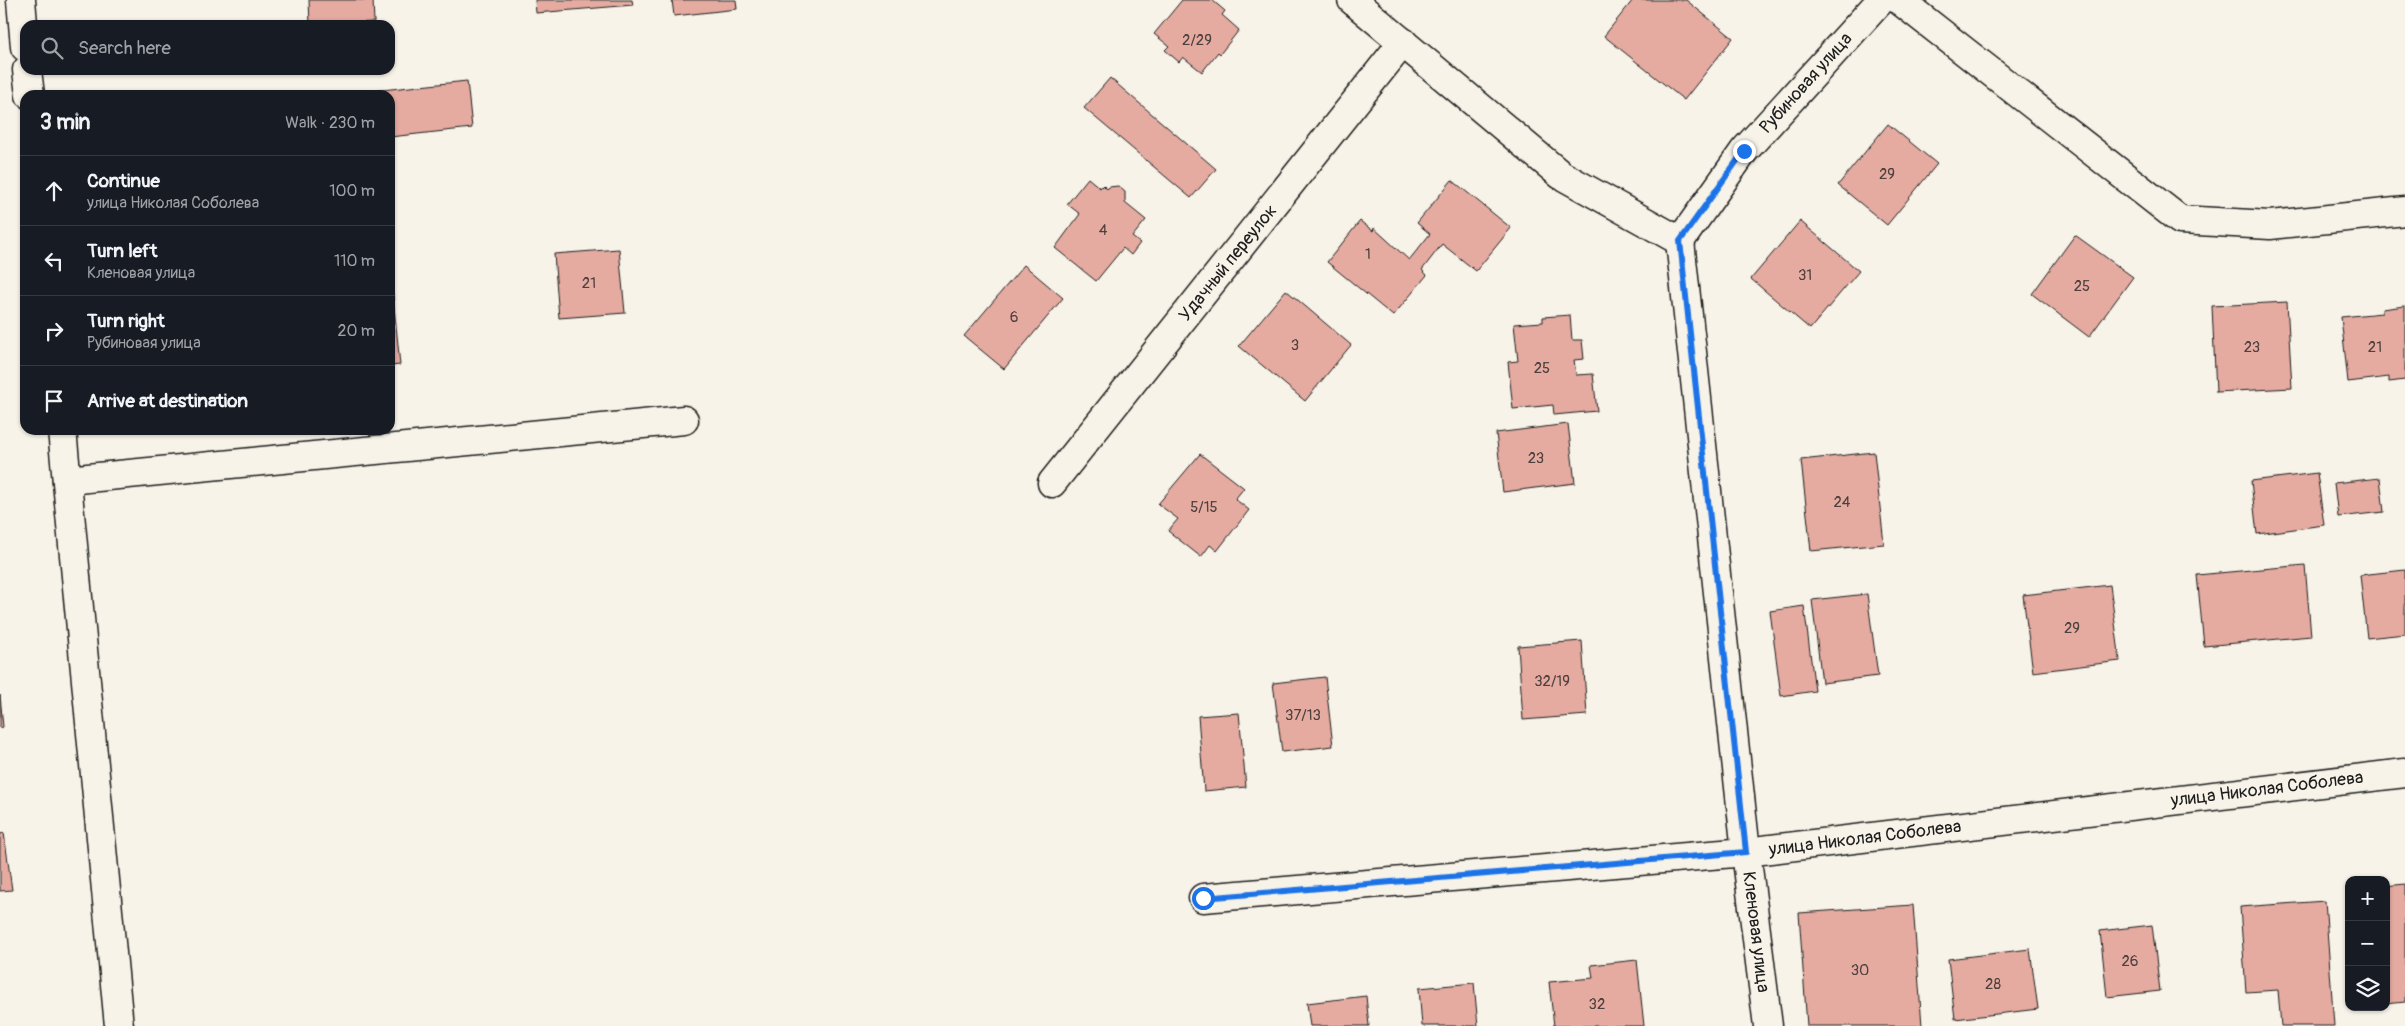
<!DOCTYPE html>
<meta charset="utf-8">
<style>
body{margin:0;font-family:Pangolin,sans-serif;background:#242831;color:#f1f3f6}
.controls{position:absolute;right:15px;bottom:15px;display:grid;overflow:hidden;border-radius:10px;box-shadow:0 1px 4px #0004}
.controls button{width:45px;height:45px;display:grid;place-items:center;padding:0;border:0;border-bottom:1px solid #363941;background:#171b24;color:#f1f3f6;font:25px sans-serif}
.stop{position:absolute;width:15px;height:15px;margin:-11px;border:4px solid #1a73e8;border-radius:50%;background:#fff}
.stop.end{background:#1a73e8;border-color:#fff;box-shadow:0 1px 5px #0008}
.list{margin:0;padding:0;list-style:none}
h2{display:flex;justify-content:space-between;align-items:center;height:65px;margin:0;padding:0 20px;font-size:21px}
h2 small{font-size:16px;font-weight:400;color:#9ea1a6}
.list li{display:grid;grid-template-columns:32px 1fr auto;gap:15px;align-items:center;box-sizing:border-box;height:70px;padding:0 20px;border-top:1px solid #363941}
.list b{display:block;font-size:19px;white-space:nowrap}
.list p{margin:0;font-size:16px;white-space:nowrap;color:#9ea1a6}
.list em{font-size:16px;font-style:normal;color:#9ea1a6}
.icon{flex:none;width:28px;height:28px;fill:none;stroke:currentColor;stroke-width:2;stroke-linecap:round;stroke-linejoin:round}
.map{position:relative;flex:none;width:2405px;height:1026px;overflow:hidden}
.search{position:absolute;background:#171b24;box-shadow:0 1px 4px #0004;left:20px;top:20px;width:375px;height:55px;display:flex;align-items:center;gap:12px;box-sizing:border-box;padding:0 18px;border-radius:15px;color:#9ea1a6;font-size:19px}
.panel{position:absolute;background:#171b24;box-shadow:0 1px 4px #0004;left:20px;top:90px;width:375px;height:345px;border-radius:15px}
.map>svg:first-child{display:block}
</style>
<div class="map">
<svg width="2405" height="1026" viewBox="0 0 2405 1026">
<rect width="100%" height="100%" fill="#f7f3e8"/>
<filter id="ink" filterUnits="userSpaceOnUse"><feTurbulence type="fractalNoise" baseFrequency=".02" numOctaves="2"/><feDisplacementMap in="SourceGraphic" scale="10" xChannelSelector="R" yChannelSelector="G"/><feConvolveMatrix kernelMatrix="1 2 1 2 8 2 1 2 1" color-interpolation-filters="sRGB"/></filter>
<g filter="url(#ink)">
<g fill="#e5aba1" stroke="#1c1c1c">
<polygon points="309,0 373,0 374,22 310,25"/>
<polygon points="535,0 632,0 633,5 536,13"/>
<polygon points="672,0 736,0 737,9 674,16"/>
<polygon points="1182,0 1212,0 1225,11 1222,15 1239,30 1220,54 1218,52 1202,72 1183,57 1179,62 1165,50 1169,46 1154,34"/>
<polygon points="1633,0 1686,0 1733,38 1684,100 1604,36"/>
<polygon points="1110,78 1216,169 1191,198 1084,108"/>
<polygon points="467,81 472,128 390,137 390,95 334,95"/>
<polygon points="1888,124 1937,164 1887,225 1838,185"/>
<polygon points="1088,178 1100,188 1103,185 1107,189 1109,187 1118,186 1125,192 1125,203 1146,220 1132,237 1140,243 1131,255 1123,248 1096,281 1055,248 1080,214 1067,204"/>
<polygon points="1452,180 1511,228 1476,271 1442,244 1422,270 1427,275 1393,316 1327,262 1360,221 1373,231 1374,228 1409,260 1430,234 1417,223"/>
<polygon points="1800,221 1859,271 1810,329 1751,279"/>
<polygon points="2075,235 2133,277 2089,337 2032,294"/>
<polygon points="619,249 625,313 559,318 554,254"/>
<polygon points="1024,265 1063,298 1004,369 964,336"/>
<polygon points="390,286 392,286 400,365 390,366"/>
<polygon points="1286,290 1351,345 1305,401 1239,346"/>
<polygon points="2287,302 2292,388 2216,392 2212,306"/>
<polygon points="2405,306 2405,380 2389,382 2389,377 2348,382 2341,317 2382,313 2382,309"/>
<polygon points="1570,315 1572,340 1582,340 1584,359 1574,360 1576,375 1593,374 1597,411 1554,415 1553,405 1513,409 1508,362 1518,361 1514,324 1543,322 1543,317"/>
<polygon points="1568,424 1575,483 1503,492 1496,433"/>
<polygon points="1874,452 1884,544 1811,551 1801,460"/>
<polygon points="1200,454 1244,488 1235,499 1249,510 1217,551 1210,545 1201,557 1168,531 1178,519 1158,504"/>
<polygon points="2317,473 2324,525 2257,534 2251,481"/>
<polygon points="2380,478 2384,512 2338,517 2334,483"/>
<polygon points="2305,565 2311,636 2204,646 2197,575"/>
<polygon points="2405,570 2405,634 2367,638 2360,575"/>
<polygon points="2110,585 2120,661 2033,672 2023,595"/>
<polygon points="1867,594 1878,676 1822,683 1812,600"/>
<polygon points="1804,606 1815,691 1781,696 1770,611"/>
<polygon points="1582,641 1587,715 1523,720 1518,646"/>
<polygon points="1325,677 1333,746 1282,752 1273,683"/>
<polygon points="0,695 3,727 0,728"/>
<polygon points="1239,713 1246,787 1204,791 1198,716"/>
<polygon points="4,833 12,890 0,891 0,834"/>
<polygon points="2405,884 2405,1002 2386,1004 2386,886"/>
<polygon points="2325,901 2334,1026 2281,1026 2278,990 2246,992 2240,907"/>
<polygon points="1913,905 1922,1026 1807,1026 1799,913"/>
<polygon points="2152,925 2160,991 2107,997 2100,931"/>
<polygon points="2030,949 2038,1009 1955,1019 1948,959"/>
<polygon points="1637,960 1644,1026 1554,1026 1549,982 1593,978 1591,965"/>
<polygon points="1474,983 1478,1026 1422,1026 1419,988"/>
<polygon points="1366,996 1369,1026 1310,1026 1307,1003"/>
</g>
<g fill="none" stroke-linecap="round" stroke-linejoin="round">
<defs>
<g id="minor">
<polyline points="21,0 25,47"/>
<polyline points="1352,0 1561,175 1680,241"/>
<polyline points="1899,0 2180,220 2270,225 2405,211"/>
<polyline points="27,70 30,95"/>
<polyline points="1680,241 1746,852 1768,1026"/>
<polyline points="1680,241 1744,151 1881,0"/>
<polyline points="62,430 119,1026"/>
<polyline points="67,480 684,420"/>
<polyline points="1052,483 1403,42"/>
<polyline points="1203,898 1746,852 2405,773"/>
</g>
</defs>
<use href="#minor" stroke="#1c1c1c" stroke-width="31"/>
<use href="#minor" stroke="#f7f3e8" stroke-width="28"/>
</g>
</g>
<g fill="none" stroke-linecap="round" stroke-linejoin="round" filter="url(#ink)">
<polyline stroke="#1a73e8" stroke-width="6" points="1203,898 1746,852 1680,241 1744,151"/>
</g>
<g text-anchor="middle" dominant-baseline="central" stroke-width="5" stroke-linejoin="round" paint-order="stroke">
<g font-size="15" fill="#4e403d">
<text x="1197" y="40">2/29</text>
<text x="1887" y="174">29</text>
<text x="1103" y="230">4</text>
<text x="1368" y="254">1</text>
<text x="1805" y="275">31</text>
<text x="589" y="283">21</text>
<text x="2082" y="286">25</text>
<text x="1014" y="317">6</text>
<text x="1295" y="345">3</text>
<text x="2252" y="347">23</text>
<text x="2375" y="347">21</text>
<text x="1542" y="368">25</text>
<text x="1536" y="458">23</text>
<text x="1842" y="502">24</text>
<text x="1204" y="507">5/15</text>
<text x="2072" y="628">29</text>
<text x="1552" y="681">32/19</text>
<text x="1303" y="715">37/13</text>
<text x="2130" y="961">26</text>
<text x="1860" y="970">30</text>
<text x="1993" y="984">28</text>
<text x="1597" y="1004">32</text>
</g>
<g font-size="18" fill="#1c1c1c" stroke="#f7f3e8">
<text transform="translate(1806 83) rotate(-48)">Рубиновая улица</text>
<text transform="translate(1228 263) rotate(-51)">Удачный переулок</text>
<text transform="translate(2267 789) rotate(-7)">улица Николая Соболева</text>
<text transform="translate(1865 838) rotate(-7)">улица Николая Соболева</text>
<text transform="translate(1756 932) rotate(83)">Кленовая улица</text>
</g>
</g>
</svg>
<div class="controls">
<button>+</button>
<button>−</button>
<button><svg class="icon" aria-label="layers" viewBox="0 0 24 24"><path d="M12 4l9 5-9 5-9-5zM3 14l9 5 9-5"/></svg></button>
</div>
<div class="stop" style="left:1203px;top:898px"></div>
<div class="stop end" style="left:1744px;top:151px"></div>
<div class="search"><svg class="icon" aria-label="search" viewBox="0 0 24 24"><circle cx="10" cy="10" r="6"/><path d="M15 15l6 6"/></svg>Search here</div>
<section class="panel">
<h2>3 min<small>Walk · 230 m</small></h2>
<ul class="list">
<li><svg class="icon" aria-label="ahead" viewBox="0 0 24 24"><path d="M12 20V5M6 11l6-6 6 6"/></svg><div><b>Continue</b><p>улица Николая Соболева</p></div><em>100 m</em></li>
<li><svg class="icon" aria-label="left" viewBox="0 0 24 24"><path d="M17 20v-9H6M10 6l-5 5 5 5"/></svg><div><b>Turn left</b><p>Кленовая улица</p></div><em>110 m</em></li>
<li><svg class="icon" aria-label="right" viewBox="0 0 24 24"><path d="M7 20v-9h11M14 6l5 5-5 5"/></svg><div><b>Turn right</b><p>Рубиновая улица</p></div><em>20 m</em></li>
<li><svg class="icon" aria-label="arrive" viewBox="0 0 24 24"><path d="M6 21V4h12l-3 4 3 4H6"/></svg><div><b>Arrive at destination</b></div></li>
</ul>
</section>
</div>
